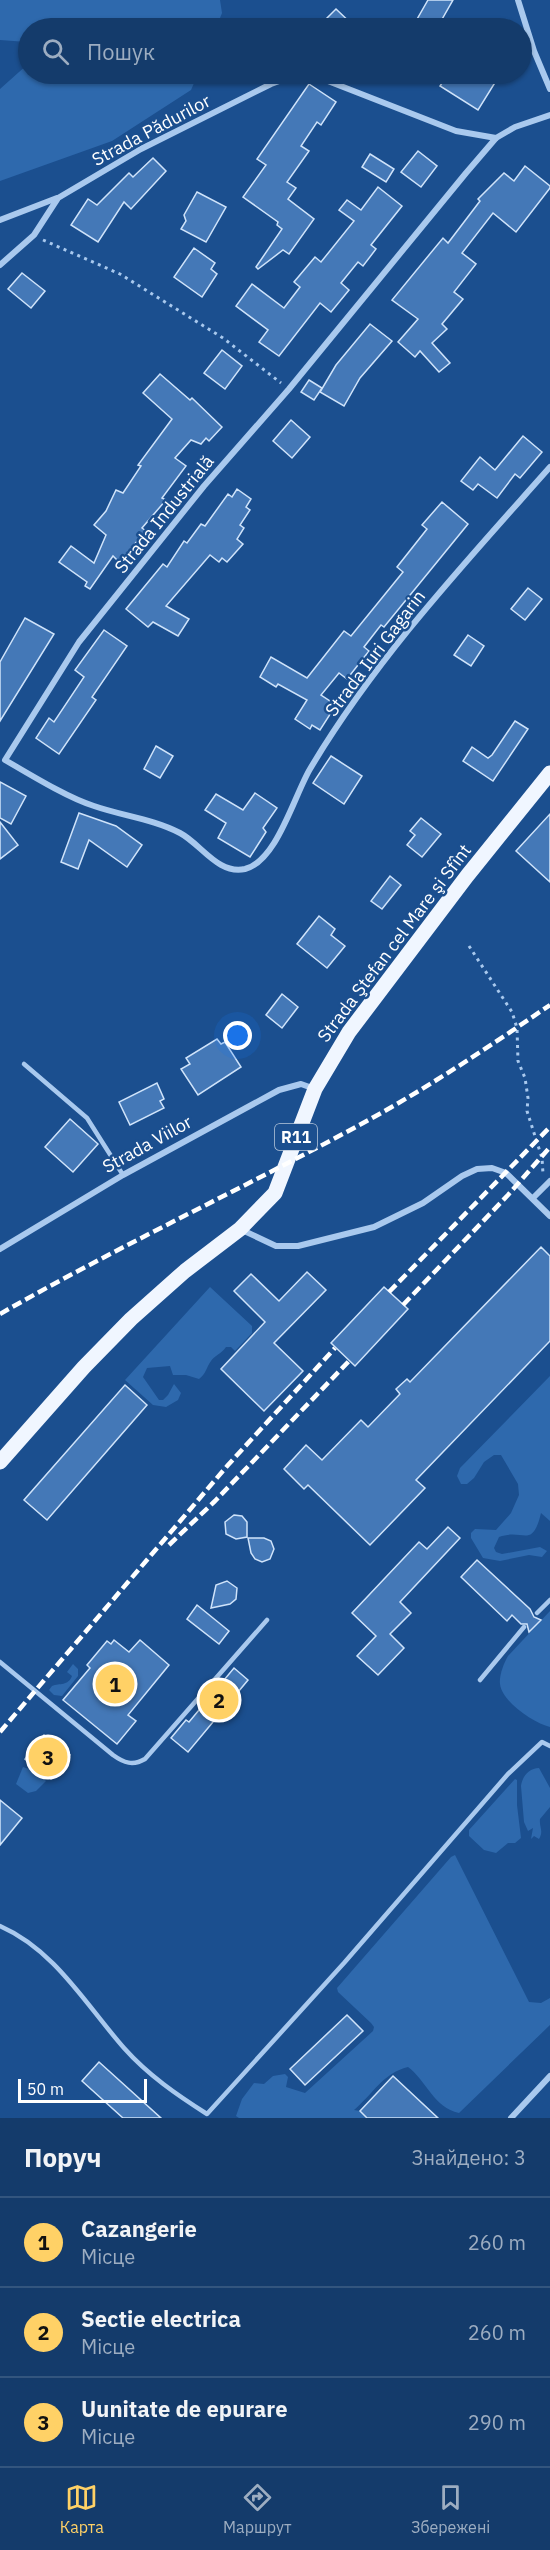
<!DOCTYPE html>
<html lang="uk">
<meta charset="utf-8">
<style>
body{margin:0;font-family:"IBM Plex Sans",sans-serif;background:#214673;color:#f1f3f6}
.scale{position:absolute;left:18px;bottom:15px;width:129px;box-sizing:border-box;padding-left:6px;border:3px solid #fff;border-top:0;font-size:16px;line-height:21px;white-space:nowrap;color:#fff;-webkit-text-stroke:4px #1b4f8f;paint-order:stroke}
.you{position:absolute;left:238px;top:1036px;width:21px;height:21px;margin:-15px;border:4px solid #fff;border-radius:50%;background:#1a73e8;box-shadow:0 0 0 9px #1a73e833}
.badge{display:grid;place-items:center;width:39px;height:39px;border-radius:50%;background:#ffd166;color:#111;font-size:20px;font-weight:700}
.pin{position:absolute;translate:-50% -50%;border:3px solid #fff;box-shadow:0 2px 6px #0006}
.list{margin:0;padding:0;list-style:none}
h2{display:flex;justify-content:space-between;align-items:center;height:78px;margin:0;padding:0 24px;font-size:26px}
h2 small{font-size:20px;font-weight:400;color:#9dadc1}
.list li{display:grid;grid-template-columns:39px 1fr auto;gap:18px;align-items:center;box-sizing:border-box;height:90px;padding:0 24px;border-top:2px solid #33557e}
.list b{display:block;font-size:22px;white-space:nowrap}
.list p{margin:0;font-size:20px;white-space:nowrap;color:#9dadc1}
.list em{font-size:20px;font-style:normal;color:#9dadc1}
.icon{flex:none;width:33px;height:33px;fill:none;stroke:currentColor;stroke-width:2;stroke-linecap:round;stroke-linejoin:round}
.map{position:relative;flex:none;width:550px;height:2118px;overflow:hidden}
.search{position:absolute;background:#143b6b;box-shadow:0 2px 4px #0004;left:18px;right:18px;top:18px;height:66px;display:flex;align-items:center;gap:15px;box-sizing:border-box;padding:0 21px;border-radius:33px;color:#9dadc1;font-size:22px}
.sheet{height:348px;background:#143b6b}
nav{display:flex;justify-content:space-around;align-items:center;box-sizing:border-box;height:84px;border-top:2px solid #33557e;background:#143b6b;font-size:16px;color:#9dadc1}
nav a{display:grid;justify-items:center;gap:3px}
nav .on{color:#ffd166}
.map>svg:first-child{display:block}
</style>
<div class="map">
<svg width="550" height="2118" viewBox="0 0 550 2118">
<rect width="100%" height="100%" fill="#1b4f8f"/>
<g fill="#2e69ad">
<polygon points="0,0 220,0 222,13 216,28 28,28 28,46 27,42 0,40"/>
<polygon points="28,64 28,74 198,74 191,90 112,141 0,181 0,89"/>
<path d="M210 1287 252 1326V1333L235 1351 231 1347H226C221 1354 214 1356 211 1361 206 1368 206 1374 199 1379L186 1375H173L170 1366 147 1368 143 1377 159 1400H163L168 1395 174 1384 181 1393 178 1400 166 1407 153 1405 125 1380Z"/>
<path d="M550 1376V1521L541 1513C532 1550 524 1528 499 1537L494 1548 496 1552 502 1554 540 1547 547 1551 542 1557 529 1555 500 1561 483 1558 471 1538V1533L475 1529 496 1530 511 1513 519 1495 518 1484 501 1455H494L484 1462 474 1478 467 1484H461L457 1476 460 1468Z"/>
<path d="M550 1611V1727C534 1723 502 1702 500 1684 499 1675 504 1663 508 1656Z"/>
<path d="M73 1664 78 1669V1676L62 1696 54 1695 49 1690 52 1686C60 1683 68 1686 72 1676L67 1672Z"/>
<polygon points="23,1767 35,1771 46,1781 36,1791 28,1793 16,1784"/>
<path d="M539 1768 550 1788V1807L540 1819C539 1827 544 1831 539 1839L534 1836 531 1839 533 1828 528 1831 524 1822 521 1786C522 1777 529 1768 539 1768Z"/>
<polygon points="515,1779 517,1780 517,1805 521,1838 515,1843 508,1843 496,1853 484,1850 469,1836 469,1830"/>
<path d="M455 1855 529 2002 541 2003 550 1998V2025L459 2113C434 2108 426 2080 408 2067 383 2073 373 2094 354 2110L360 2111 367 2118H239L236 2116 242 2099 254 2083 264 2084 273 2076 285 2074 288 2077 286 2087 305 2093 373 2031 374 2027 371 2023 338 1992 337 1988 451 1857Z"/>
</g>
<g fill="#4478b7" stroke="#cfe3fa" stroke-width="1.5">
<polygon points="428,0 453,0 437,28 412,28"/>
<polygon points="336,9 356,28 317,28"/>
<polygon points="448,74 485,74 496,81 478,110 440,86"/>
<polygon points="309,84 336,102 321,125 317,122 301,146 309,151 287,182 296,188 288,199 314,219 289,254 283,250 258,269 256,267 282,229 277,225 278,222 243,197 266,165 257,159"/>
<polygon points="418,151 437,166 421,187 401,172"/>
<polygon points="370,154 394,169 386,182 362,167"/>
<polygon points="153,158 166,171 131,209 124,202 98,242 71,225 88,199 97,205 129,173 133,177"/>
<polygon points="525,166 550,186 550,188 516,232 493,213 462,253 476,264 454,292 463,299 442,324 447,329 432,343 450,363 439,372 420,351 415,357 398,342 418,319 392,300 443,238 448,243 480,201 478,199 504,173 514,181"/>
<polygon points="378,187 402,206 371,245 376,249 363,266 358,262 341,283 349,290 331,312 320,303 279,356 259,342 268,330 236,306 252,284 284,308 300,287 294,282 315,257 321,262 354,221 339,210 347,200 361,210"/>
<polygon points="197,192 226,207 206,242 181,229 186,221 184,215"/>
<polygon points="194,248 215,263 211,269 217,274 202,297 174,277"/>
<polygon points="22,273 45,291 31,308 8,289"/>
<polygon points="370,324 392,341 360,378 344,406 320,392 336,365"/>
<polygon points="222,350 242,366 225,389 204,373"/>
<polygon points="160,374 190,400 192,398 222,427 209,441 206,438 201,444 191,440 175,458 186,466 162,498 166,500 142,528 146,531 119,562 113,556 90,589 85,586 87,582 59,562 71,546 94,563 106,535 94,525 106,511 116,490 123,493 141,466 138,465 172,419 143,393"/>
<polygon points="309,380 322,388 314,400 301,392"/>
<polygon points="291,420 310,437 292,458 273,441"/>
<polygon points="523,436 542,452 520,478 515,474 497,498 478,484 473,490 461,481 480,457 495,470"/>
<polygon points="237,489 251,499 246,507 250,510 240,525 244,528 237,539 243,544 227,562 222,558 219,562 210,555 166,606 189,619 178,636 153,622 148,627 126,609 163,564 167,567 184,541 187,543 201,524 205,526 228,494 232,497"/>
<polygon points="442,502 468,524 384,627 381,625 364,647 369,651 347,679 339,673 321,695 336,705 320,730 312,725 310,729 295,719 307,700 278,684 276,687 260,677 271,657 307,678 344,631 351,636 403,572 397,567 427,529 422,525"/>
<polygon points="528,588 542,599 525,620 511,609"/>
<polygon points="25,618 54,634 0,721 0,662"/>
<polygon points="104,630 127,646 92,697 96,700 59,754 36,738 49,718 54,722 84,677 75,670"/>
<polygon points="468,635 484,646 471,666 454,655"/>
<polygon points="515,721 528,729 493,781 463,761 472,747 488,758 492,755"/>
<polygon points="156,746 173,756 160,778 144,769"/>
<polygon points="331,756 362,776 344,804 313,783"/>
<polygon points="0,782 26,796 11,824 0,818"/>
<polygon points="255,793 277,808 263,828 266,832 250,857 218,838 226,823 205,810 216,794 243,810"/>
<polygon points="79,813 116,826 142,845 127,867 89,840 78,869 61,862"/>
<polygon points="550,814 550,882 516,851"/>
<polygon points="421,818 441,834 422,857 407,845 415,835 410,831"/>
<polygon points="0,822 18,845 0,859"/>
<polygon points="390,876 401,885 382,909 371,901"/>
<polygon points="319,916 335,929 331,935 345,946 327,968 297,944"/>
<polygon points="282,994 298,1007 282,1028 266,1015"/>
<polygon points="217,1039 221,1044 225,1042 241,1067 198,1095 181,1069 190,1064 186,1058"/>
<polygon points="157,1083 164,1099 160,1101 164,1108 130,1125 119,1102"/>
<polygon points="70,1119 98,1144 73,1172 45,1147"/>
<polygon points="541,1247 550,1256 550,1341 416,1480 425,1488 370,1545 308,1485 304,1489 284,1469 306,1445 322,1460 361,1420 368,1427 400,1394 396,1389 407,1379 410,1382"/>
<polygon points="307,1272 326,1290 274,1343 303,1371 264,1411 221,1369 265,1322 234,1291 251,1274 279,1301"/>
<polygon points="384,1287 408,1309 355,1366 331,1343"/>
<polygon points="125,1385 147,1405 47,1520 24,1500"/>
<polygon points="234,1515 242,1516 247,1522 247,1537 236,1539 226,1534 225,1522"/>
<polygon points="448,1527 460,1538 400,1602 411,1613 390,1634 404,1648 378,1675 357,1656 376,1636 352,1613 419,1542 427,1549"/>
<polygon points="248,1538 264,1538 271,1541 274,1549 270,1559 262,1562 255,1559 251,1553"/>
<polygon points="477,1560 530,1609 534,1617 541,1620 529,1632 527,1624 521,1624 512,1615 507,1621 461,1577"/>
<polygon points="227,1581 237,1588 236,1599 230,1604 211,1608 216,1585"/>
<polygon points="197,1605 229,1631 219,1644 187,1619"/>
<polygon points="114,1640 129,1652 140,1640 169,1665 128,1715 136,1721 117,1744 63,1700 90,1668 87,1665 107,1641 111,1644"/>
<polygon points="234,1668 248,1680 188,1752 171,1738 186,1720 189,1722"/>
<polygon points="44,1735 70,1755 51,1779 25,1759"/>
<polygon points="0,1800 22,1818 0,1845"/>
<polygon points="347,2015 363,2031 305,2085 290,2069"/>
<polygon points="99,2062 161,2118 123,2118 82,2081"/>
<polygon points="393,2076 438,2118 367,2118 360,2111"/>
</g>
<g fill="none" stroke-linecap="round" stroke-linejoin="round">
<g stroke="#a9c9ee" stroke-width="3" stroke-dasharray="3 4.5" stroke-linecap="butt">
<polyline points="43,240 120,274 223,338 281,383"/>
<polyline points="469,946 512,1012 517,1028 518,1061 525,1078 528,1098 527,1111 542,1158 543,1174"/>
</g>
<g stroke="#a9c9ee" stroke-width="4.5">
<polyline points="24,1064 87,1118 123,1175"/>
<polyline points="537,1613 550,1600"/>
<path d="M0 1662 113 1755C124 1763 133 1766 145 1759L267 1620"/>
<polyline points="480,1680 524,1627"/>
<path d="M0 1926C55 1950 86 2005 124 2048 148 2075 177 2095 207 2114L344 1963 508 1774 542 1742 550 1746"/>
</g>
<g stroke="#a9c9ee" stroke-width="6">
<polyline points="518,0 534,51 550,89"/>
<path d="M550 115 515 127 496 138 466 173 289 389 204 486 79 642 5 760C29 774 68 798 94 806 123 816 153 819 180 833 201 844 218 875 245 869 277 861 294 796 310 769 376 658 465 563 550 467"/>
<polyline points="0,220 57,198"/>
<polyline points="0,265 34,235 58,198 141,149 271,84 293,76 310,74 456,131 496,138"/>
<polyline points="533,1198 550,1181"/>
<polyline points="240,1229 276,1246 298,1246 374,1227 423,1203 462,1176 477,1169 492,1168 506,1173 550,1216"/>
<polyline points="0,1249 123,1175 279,1090 301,1084 315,1089"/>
<polyline points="511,2118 550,2076"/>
</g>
<polyline stroke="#f0f6ff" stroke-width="15" points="0,1462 84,1367 131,1319 185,1271 240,1229 275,1193 315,1089 349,1032 467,876 550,773"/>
<g stroke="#fff" stroke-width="4.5" stroke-dasharray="10 4.5" stroke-linecap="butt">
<polyline points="389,1292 550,1127"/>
<polyline points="403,1305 508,1195 550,1147"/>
<path d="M0 1314C122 1244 251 1185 374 1117 435 1083 493 1044 550 1005"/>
<polyline points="169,1545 215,1501 349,1361"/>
<polyline points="0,1732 228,1465 335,1348"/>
</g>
</g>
<g text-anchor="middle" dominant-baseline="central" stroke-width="5" stroke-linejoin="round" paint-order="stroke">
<rect fill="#1b4f8f" stroke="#bbcadd" stroke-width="1.5" x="275" y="1124" width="42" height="26" rx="4.5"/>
<g font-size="16" font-weight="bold" fill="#fff">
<text x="296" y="1137">R11</text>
</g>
<g font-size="18" fill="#fff" stroke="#1b4f8f">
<text transform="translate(151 130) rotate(-28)">Strada Pădurilor</text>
<text transform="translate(164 514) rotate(-51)">Strada Industrială</text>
<text transform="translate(375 653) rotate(-53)">Strada Iuri Gagarin</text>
<text transform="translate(394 943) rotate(-53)">Strada Ştefan cel Mare şi Sfînt</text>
<text transform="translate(147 1144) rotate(-29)">Strada Viilor</text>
</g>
</g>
</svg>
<div class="scale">50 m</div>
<div class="you"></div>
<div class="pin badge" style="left:115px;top:1684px">1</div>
<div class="pin badge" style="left:219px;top:1700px">2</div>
<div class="pin badge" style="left:48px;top:1757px">3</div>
<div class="search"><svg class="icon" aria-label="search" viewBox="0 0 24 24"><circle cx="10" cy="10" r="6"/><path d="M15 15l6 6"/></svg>Пошук</div>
</div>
<section class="sheet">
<h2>Поруч<small>Знайдено: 3</small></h2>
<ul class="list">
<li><span class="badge">1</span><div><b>Cazangerie</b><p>Місце</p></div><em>260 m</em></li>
<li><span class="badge">2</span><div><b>Sectie electrica</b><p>Місце</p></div><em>260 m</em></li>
<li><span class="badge">3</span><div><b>Uunitate de epurare</b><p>Місце</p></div><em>290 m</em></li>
</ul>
</section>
<nav>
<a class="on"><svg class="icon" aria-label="map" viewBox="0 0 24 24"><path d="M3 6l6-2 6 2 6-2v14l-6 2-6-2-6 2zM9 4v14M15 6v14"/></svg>Карта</a>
<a><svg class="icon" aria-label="directions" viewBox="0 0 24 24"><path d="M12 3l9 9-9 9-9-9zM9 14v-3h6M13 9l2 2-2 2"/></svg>Маршрут</a>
<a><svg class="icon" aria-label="saved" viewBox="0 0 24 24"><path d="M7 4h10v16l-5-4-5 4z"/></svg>Збережені</a>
</nav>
